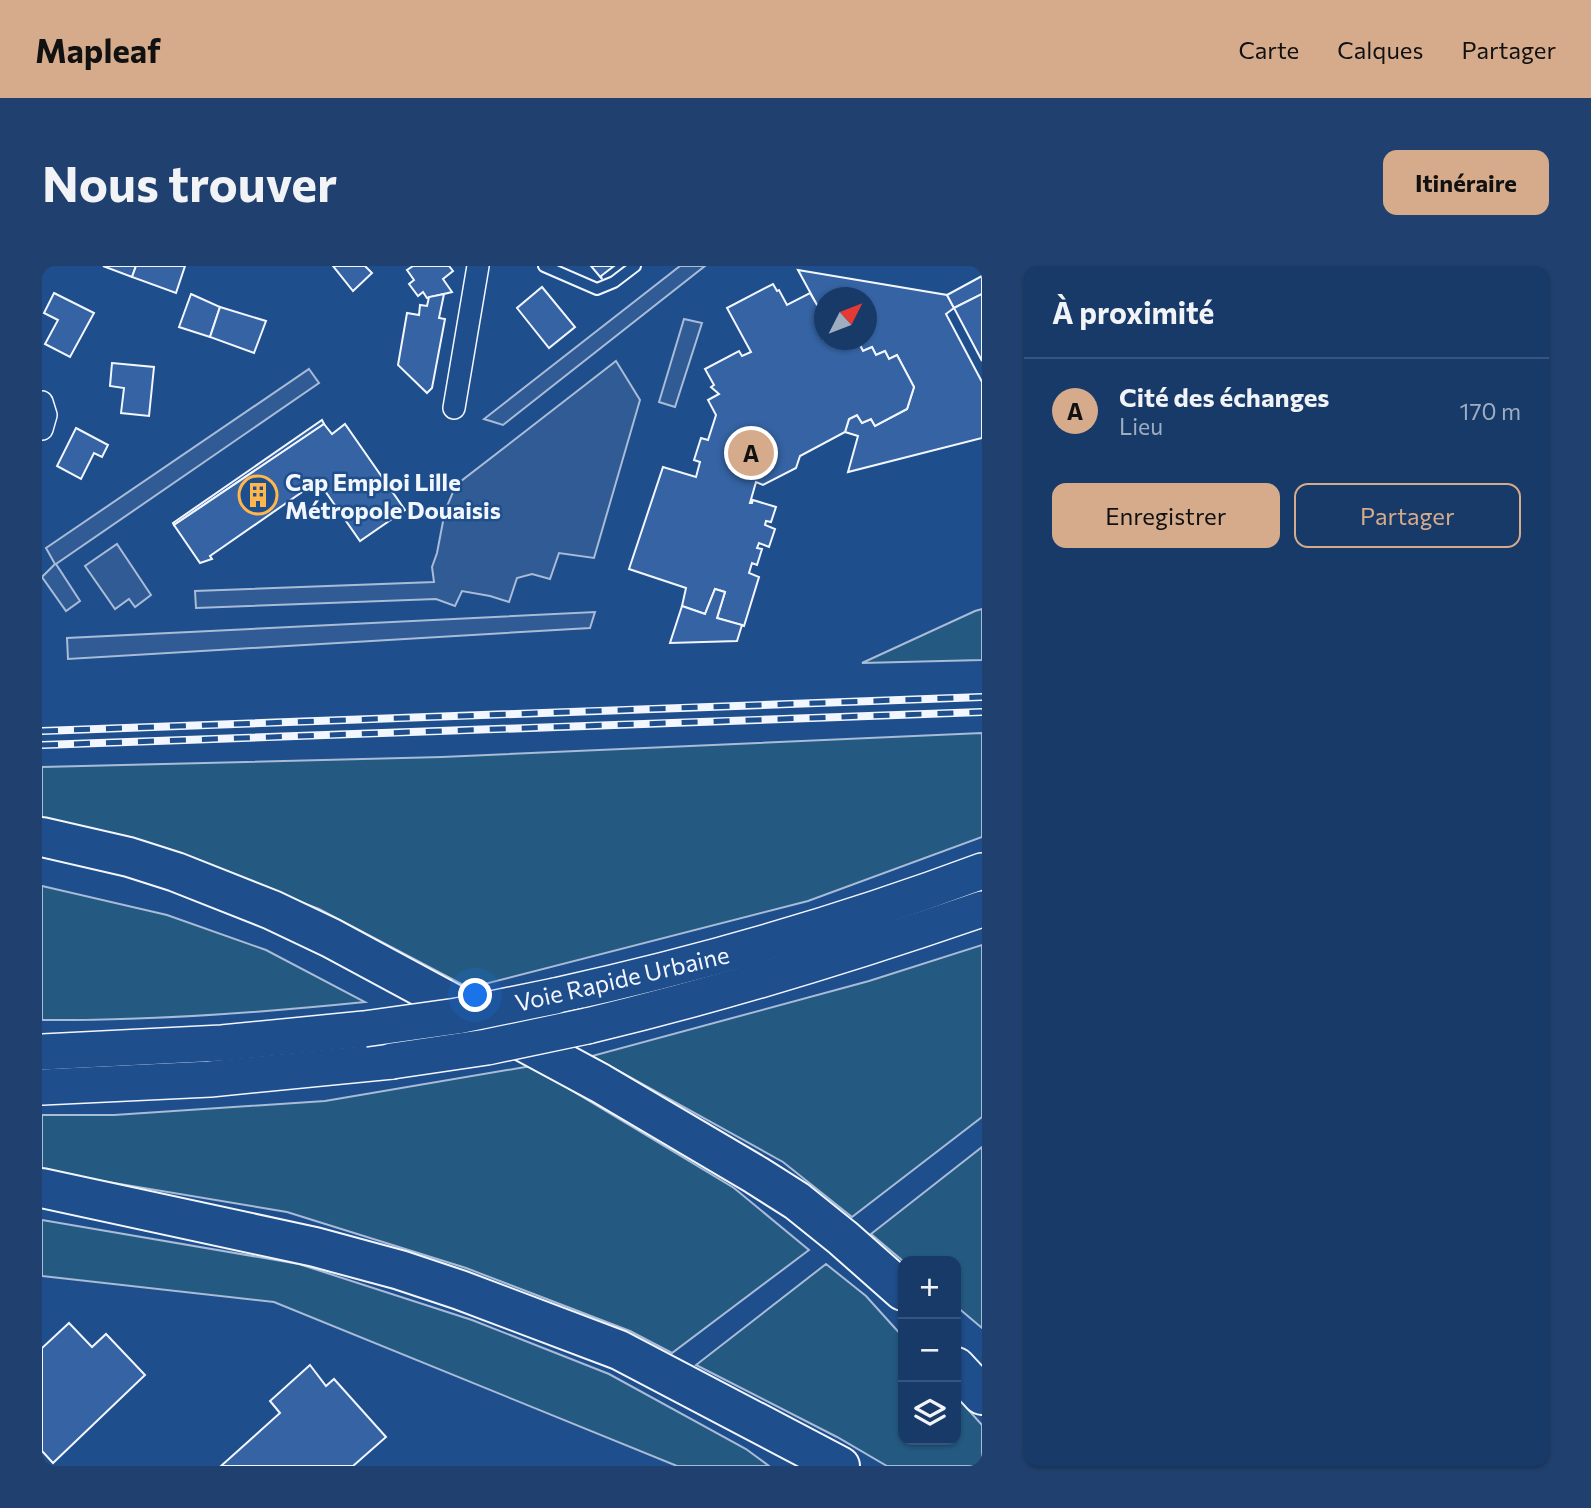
<!DOCTYPE html>
<html lang="fr">
<meta charset="utf-8">
<style>
body{margin:0;font-family:Commissioner,sans-serif;background:#20416f;color:#f1f3f6}
.controls{position:absolute;right:21px;bottom:21px;display:grid;overflow:hidden;border-radius:14px;box-shadow:0 2px 5px #0004}
.controls button{width:63px;height:63px;display:grid;place-items:center;padding:0;border:0;border-bottom:2px solid #36547d;background:#173a69;color:#f1f3f6;font:35px sans-serif}
.compass{position:absolute;left:772px;top:21px;width:63px;height:63px;border-radius:50%;background:#173a69;box-shadow:0 2px 5px #0004;rotate:48deg}
.you{position:absolute;left:434px;top:730px;width:24px;height:24px;margin:-18px;border:5px solid #fff;border-radius:50%;background:#1a73e8;box-shadow:0 0 0 10px #1a73e833}
.badge{display:grid;place-items:center;width:46px;height:46px;border-radius:50%;background:#d6ab8b;color:#111;font-size:23px;font-weight:700}
.pin{position:absolute;translate:-50% -50%;border:4px solid #fff;box-shadow:0 2px 7px #0006}
.list{margin:0;padding:0;list-style:none}
h2{display:flex;justify-content:space-between;align-items:center;height:91px;margin:0;padding:0 28px;font-size:30px}
h2 small{font-size:23px;font-weight:400;color:#9eadc0}
.list li{display:grid;grid-template-columns:46px 1fr auto;gap:21px;align-items:center;box-sizing:border-box;height:105px;padding:0 28px;border-top:2px solid #36547d}
.list b{display:block;font-size:26px;white-space:nowrap}
.list p{margin:0;font-size:23px;white-space:nowrap;color:#9eadc0}
.list em{font-size:23px;font-style:normal;color:#9eadc0}
.actions{display:flex;gap:14px;padding:21px 28px}
.actions a{flex:1;padding:16px 0;border:2px solid #d6ab8b;border-radius:14px;text-align:center;font-size:24px;color:#d6ab8b}
.actions .main{background:#d6ab8b;color:#111}
.icon{flex:none;width:38px;height:38px;fill:none;stroke:currentColor;stroke-width:2;stroke-linecap:round;stroke-linejoin:round}
.map{position:relative;flex:none;width:940px;height:1200px;overflow:hidden;border-radius:14px}
header{display:flex;align-items:center;gap:42px;box-sizing:border-box;height:98px;padding:0 35px;background:#d6ab8b;color:#111}
header strong{font-size:33px}
nav{display:flex;gap:38px;margin-inline-start:auto;font-size:24px}
.intro{display:flex;align-items:center;justify-content:space-between;box-sizing:border-box;height:168px;padding:0 42px}
h1{margin:0;font-size:49px}
.button{padding:18px 32px;border-radius:14px;background:#d6ab8b;color:#111;font-size:24px;font-weight:700}
main{display:flex;gap:42px;padding:0 42px}
aside{flex:1;background:#173a69;border-radius:14px;box-shadow:0 2px 5px #0004}
.map>svg:first-child{display:block}
</style>
<header>
<strong>Mapleaf</strong>
<nav><a>Carte</a><a>Calques</a><a>Partager</a></nav>
</header>
<div class="intro"><h1>Nous trouver</h1><a class="button">Itinéraire</a></div>
<main>
<div class="map">
<svg width="940" height="1200" viewBox="0 0 940 1200">
<rect width="100%" height="100%" fill="#1f4e8c"/>
<g fill="#245a82" stroke="#a8bbd7" stroke-width="2">
<polygon points="940,343 940,394 820,397 933,345"/>
<polygon points="940,467 940,571 766,635 427,722 277,643 124,585 0,554 0,501 400,491"/>
<path d="M0 620 125 649 224 684 323 736C215 747 108 755 0 754Z"/>
<polygon points="940,679 940,851 810,951 741,896 550,790 827,715"/>
<polygon points="489,800 692,922 767,984 630,1087 588,1065 424,1002 245,946 0,905 0,849 72,849 283,835"/>
<polygon points="940,881 940,1062 914,1040 914,995 861,995 829,968"/>
<polygon points="0,954 257,998 430,1054 567,1108 704,1183 727,1200 635,1200 232,1036 0,1010"/>
<polygon points="784,998 824,1030 861,1071 861,1174 914,1174 914,1130 940,1159 940,1200 845,1200 795,1171 654,1099"/>
</g>
<g fill="#305b95" stroke="#a8bbd7" stroke-width="2">
<polygon points="638,0 663,0 461,159 442,153"/>
<polygon points="642,53 660,57 633,141 617,136"/>
<polygon points="574,95 598,134 552,292 517,287 508,313 490,308 475,312 467,336 448,330 420,325 413,340 394,333 154,342 153,325 392,316 390,301 395,287 403,245 414,219"/>
<polygon points="267,103 277,117 14,298 38,335 24,345 0,311 13,298 4,282"/>
<polygon points="75,278 109,329 93,341 87,333 73,343 43,300"/>
<polygon points="553,346 548,362 26,393 25,372"/>
</g>
<g fill="#3563a3" stroke="#f2f6ff" stroke-width="2">
<polygon points="61,0 94,0 90,11"/>
<polygon points="94,0 143,0 134,27 90,11"/>
<polygon points="291,0 323,0 330,7 311,25"/>
<polygon points="371,0 407,0 411,5 401,13 410,26 385,32 381,26 376,30 367,18 372,14 365,4"/>
<polygon points="549,0 572,0 559,10 560,13"/>
<polygon points="756,4 905,29 912,42 904,48 940,116 940,172 806,206 816,170 803,166 807,153 815,149 820,157 829,153 833,160 865,143 872,121 855,89 847,93 843,85 834,89 830,81 821,85 817,77 809,81 805,74 796,78 793,74 824,74 824,32 782,32 782,41 775,39"/>
<polygon points="940,10 940,28 912,42 905,29"/>
<polygon points="731,18 735,25 737,24 745,39 768,27 775,39 782,41 782,74 793,74 796,78 805,74 809,81 817,77 821,85 830,81 834,89 843,85 847,93 855,89 872,121 865,143 833,160 829,153 820,157 815,149 807,153 803,166 758,190 754,202 721,219 714,216 708,237 710,237 711,234 734,241 729,256 724,255 723,259 733,263 727,281 717,277 715,282 720,283 715,299 710,297 707,307 717,311 702,360 675,352 683,326 673,323 663,348 640,340 644,322 587,303 621,201 654,211 658,196 652,194 659,172 666,174 674,149 666,134 677,128 669,121 672,119 663,103 697,85 700,90 709,86 685,42"/>
<polygon points="500,21 533,61 507,82 475,42"/>
<polygon points="12,27 52,47 28,91 3,78 16,54 2,47"/>
<polygon points="149,28 178,41 168,71 137,61"/>
<polygon points="402,28 397,52 403,53 390,122 385,127 356,99 365,47 377,49 378,39 385,40 387,31"/>
<polygon points="940,28 940,95 912,42"/>
<polygon points="178,41 224,55 212,87 168,71"/>
<polygon points="70,97 112,101 107,150 79,147 82,122 68,120"/>
<polygon points="280,154 282,158 132,259 131,257"/>
<polygon points="282,158 290,168 303,158 363,244 318,275 276,215 168,290 170,293 158,297 132,259"/>
<polygon points="34,162 66,179 60,191 52,187 39,213 15,200"/>
<polygon points="673,323 683,326 675,352 700,359 695,375 628,377 640,340 663,348"/>
<polygon points="27,1057 50,1081 64,1068 103,1109 11,1197 0,1185 0,1082"/>
<polygon points="268,1099 284,1120 292,1113 344,1171 311,1200 179,1200 238,1147 228,1135"/>
</g>
<g fill="none" stroke-linecap="round" stroke-linejoin="round">
<defs>
<polyline id="service" points="502,0 555,23 572,16 593,0"/>
<g id="minor">
<polyline points="0,136 4,149 0,163"/>
<polyline points="412,142 436,0"/>
</g>
<g id="trunk">
<path d="M513 730C658 698 801 657 940 605"/>
<path d="M545 760C679 728 810 688 940 643"/>
<polyline points="0,786 180,777 322,763"/>
<polyline points="0,821 168,813 350,795"/>
</g>
<g id="motorway">
<polyline points="0,571 87,591 134,606 230,644 289,672 558,817 714,909 755,935 801,972 861,1025"/>
<polyline points="0,922 273,981 358,1004 418,1024 577,1084 798,1200"/>
<polyline points="914,1101 940,1129"/>
</g>
</defs>
<use href="#service" stroke="#f2f6ff" stroke-width="14"/>
<use href="#minor" stroke="#f2f6ff" stroke-width="24"/>
<use href="#trunk" stroke="#f2f6ff" stroke-width="38"/>
<use href="#motorway" stroke="#f2f6ff" stroke-width="42"/>
<use href="#service" stroke="#1f4e8c" stroke-width="10"/>
<use href="#minor" stroke="#1f4e8c" stroke-width="21"/>
<use href="#trunk" stroke="#1f4e8c" stroke-width="35"/>
<use href="#motorway" stroke="#1f4e8c" stroke-width="38"/>
<defs>
<g id="rail">
<polyline points="0,465 940,431"/>
<polyline points="0,479 940,446"/>
</g>
</defs>
<use href="#rail" stroke="#f2f6ff" stroke-width="8"/>
<use href="#rail" stroke="#1f4e8c" stroke-width="5" stroke-dasharray="16" stroke-linecap="butt"/>
<defs>
<g id="trunk-bridge">
<polyline points="322,763 415,750 513,730"/>
<polyline points="350,795 445,781 545,760"/>
</g>
</defs>
<use href="#trunk-bridge" stroke="#f2f6ff" stroke-width="38" stroke-linecap="butt"/>
<use href="#trunk-bridge" stroke="#1f4e8c" stroke-width="35"/>
</g>
<defs>
<symbol id="building-ring" viewBox="-11 -11 22 22"><circle r="9.5" fill="#1f4e8c" stroke="#ffb74d" stroke-width="1.5"/><path d="M-4-6H4V6H1V3H-1V6H-4ZM-2.5-4.3h1.7v1.8h-1.7ZM.8-4.3h1.7v1.8H.8ZM-2.5-1h1.7V.8h-1.7ZM.8-1h1.7V.8H.8Z" fill="#ffb74d"/></symbol>
</defs>
<g fill-rule="evenodd">
<use href="#building-ring" x="194" y="207" width="44" height="44"/>
</g>
<g text-anchor="middle" dominant-baseline="central" stroke-width="5" stroke-linejoin="round" paint-order="stroke">
<g font-size="24" font-weight="bold" fill="#f2f6ff" stroke="#1f4e8c" text-anchor="start">
<text x="243" y="215">Cap Emploi Lille<tspan x="243" dy="28">Métropole Douaisis</tspan></text>
</g>
<g font-size="24" fill="#f2f6ff" stroke="#1f4e8c">
<text transform="translate(580 712) rotate(-13)">Voie Rapide Urbaine</text>
</g>
</g>
</svg>
<div class="controls">
<button>+</button>
<button>−</button>
<button><svg class="icon" aria-label="layers" viewBox="0 0 24 24"><path d="M12 4l9 5-9 5-9-5zM3 14l9 5 9-5"/></svg></button>
</div>
<svg class="compass" viewBox="-18 -18 36 36"><path d="M0-13l5 13h-10z" fill="#e53935"/><path d="M0 13l5-13h-10z" fill="#9eadc0"/></svg>
<div class="you"></div>
<div class="pin badge" style="left:709px;top:187px">A</div>
</div>
<aside>
<h2>À proximité<small></small></h2>
<ul class="list">
<li><span class="badge">A</span><div><b>Cité des échanges</b><p>Lieu</p></div><em>170 m</em></li>
</ul>
<div class="actions"><a class="main">Enregistrer</a><a>Partager</a></div>
</aside>
</main>
